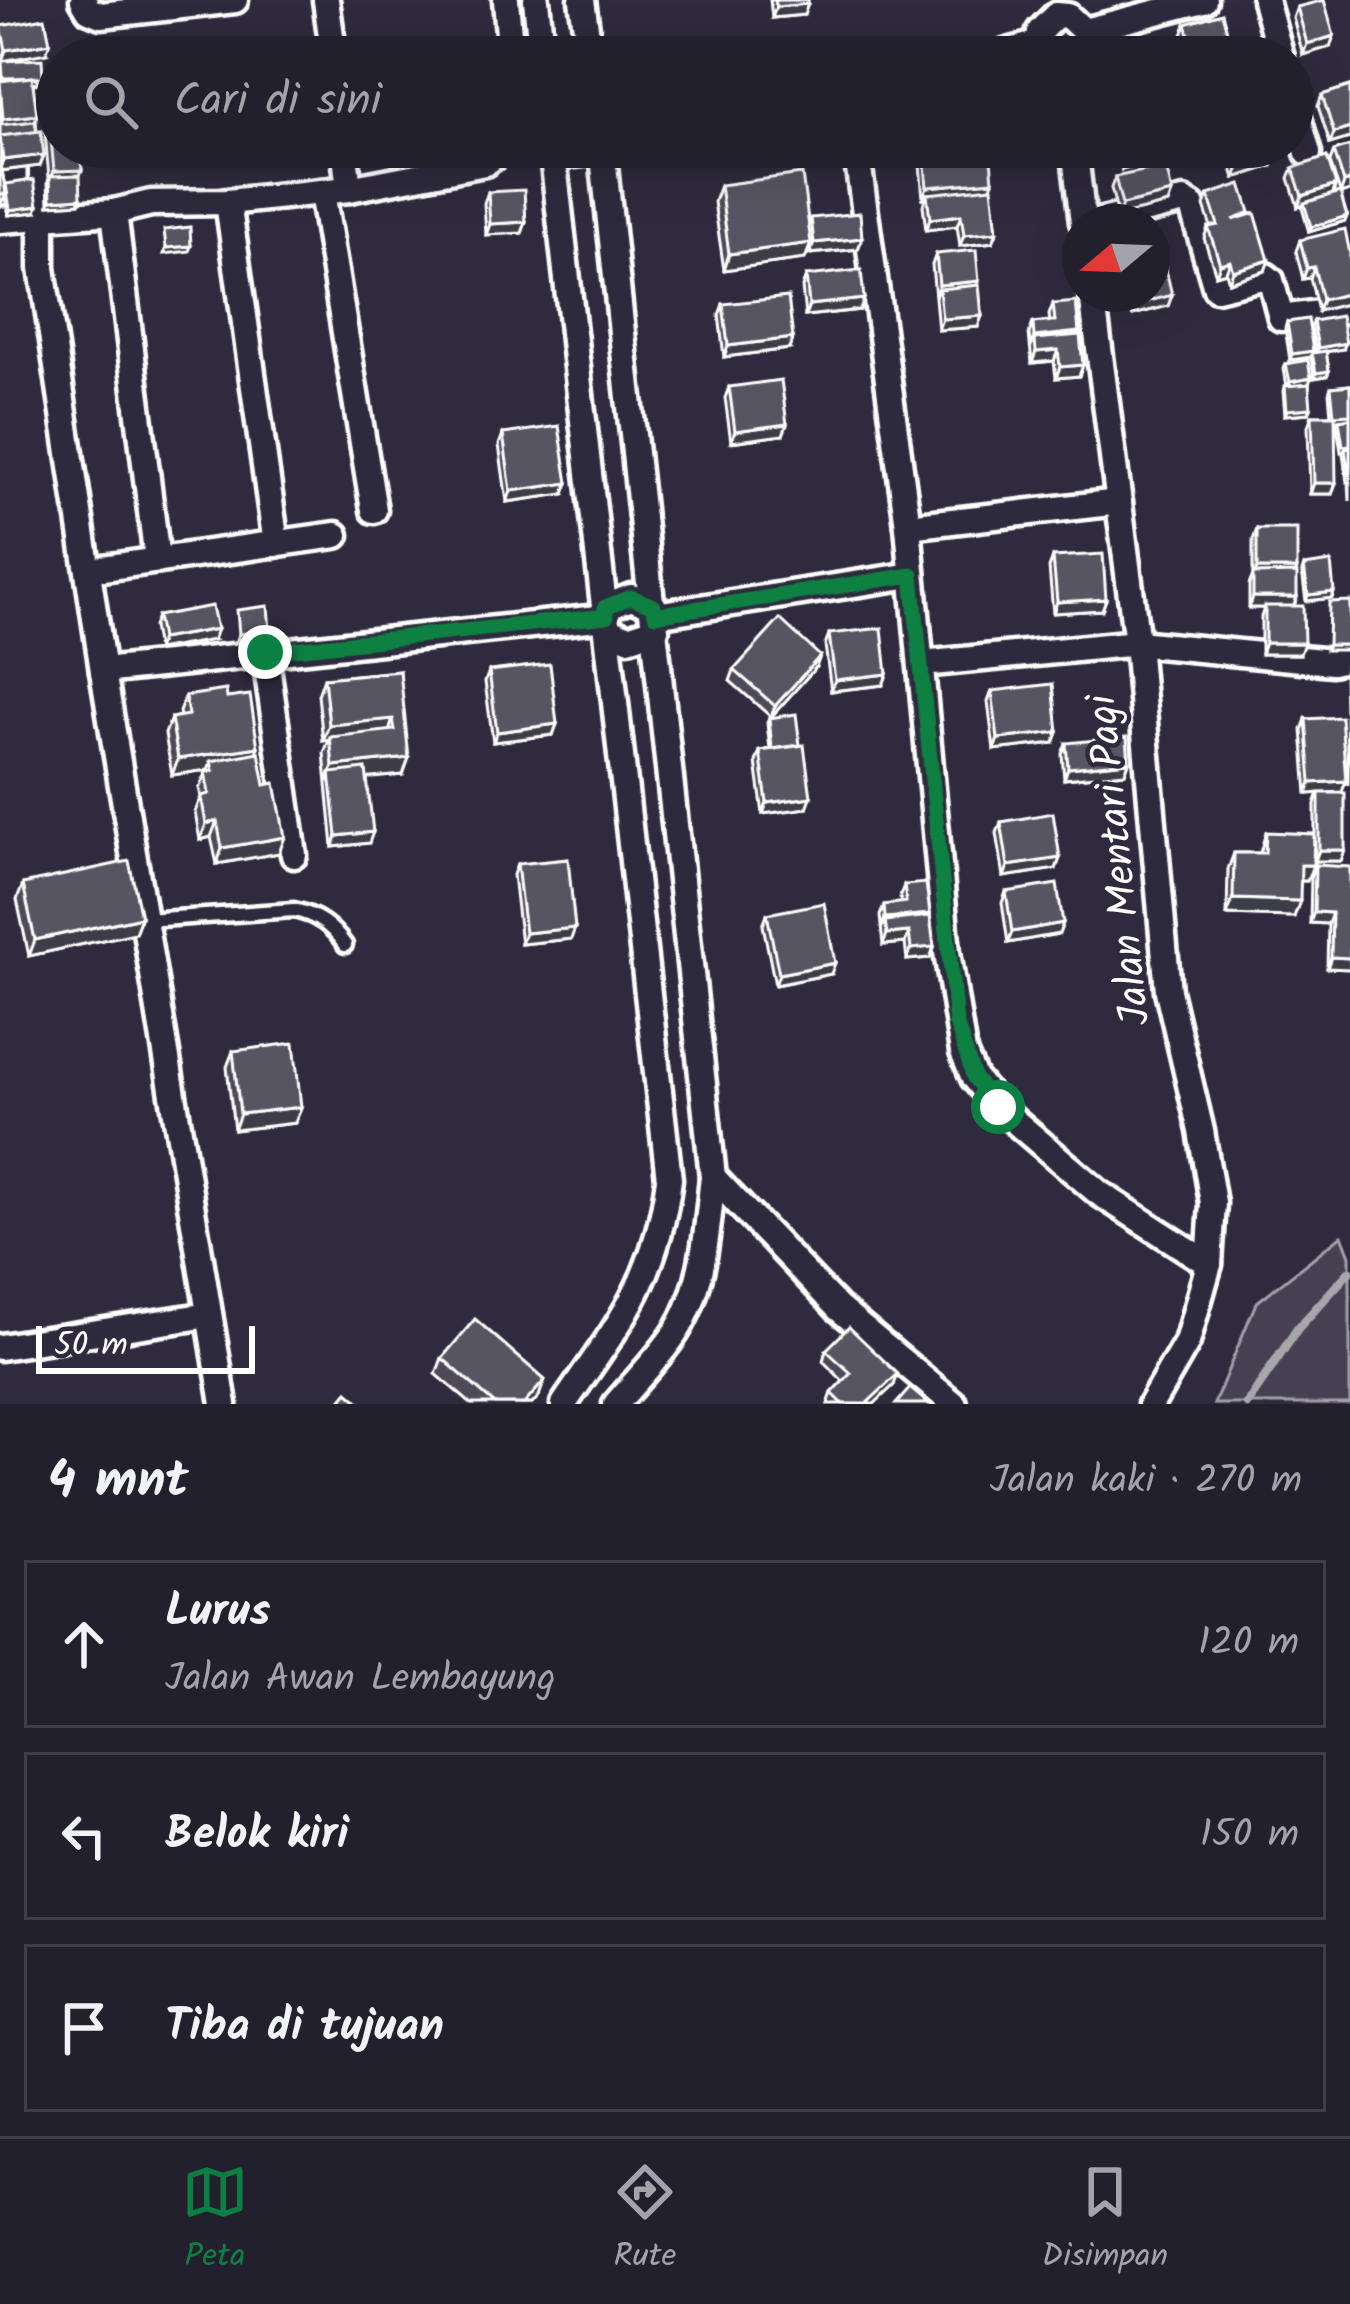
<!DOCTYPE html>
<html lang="id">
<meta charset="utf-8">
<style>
body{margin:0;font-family:Kalam,sans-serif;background:#2b2836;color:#f1f3f6}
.compass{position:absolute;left:1062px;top:204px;width:108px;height:108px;border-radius:50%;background:#23202e;box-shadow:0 12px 48px #0002;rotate:251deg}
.scale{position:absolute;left:36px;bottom:30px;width:219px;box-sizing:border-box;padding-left:12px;border:6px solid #fff;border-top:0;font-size:33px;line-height:42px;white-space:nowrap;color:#fff;-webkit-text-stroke:9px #2f2a3d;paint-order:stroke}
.stop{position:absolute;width:36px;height:36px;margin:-27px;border:9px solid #0b8043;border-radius:50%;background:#fff}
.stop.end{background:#0b8043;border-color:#fff;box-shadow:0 3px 12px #0008}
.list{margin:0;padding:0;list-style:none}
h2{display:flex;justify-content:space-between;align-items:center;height:156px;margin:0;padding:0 48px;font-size:51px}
h2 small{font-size:39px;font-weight:400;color:#a3a3aa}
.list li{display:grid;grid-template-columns:78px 1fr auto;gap:36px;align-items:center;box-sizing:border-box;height:168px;margin:0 24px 24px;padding:0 24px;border:3px solid #403e4a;border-radius:0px}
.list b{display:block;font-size:45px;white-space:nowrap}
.list p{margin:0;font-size:39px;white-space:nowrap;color:#a3a3aa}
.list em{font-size:39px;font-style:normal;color:#a3a3aa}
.icon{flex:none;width:66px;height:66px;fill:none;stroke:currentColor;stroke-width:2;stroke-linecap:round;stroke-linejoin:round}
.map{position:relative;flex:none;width:1350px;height:1404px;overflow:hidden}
.search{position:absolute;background:#23202e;box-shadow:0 12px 48px #0002;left:36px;right:36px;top:36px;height:132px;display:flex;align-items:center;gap:30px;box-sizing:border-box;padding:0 42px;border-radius:66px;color:#a3a3aa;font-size:45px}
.sheet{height:732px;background:#23202e}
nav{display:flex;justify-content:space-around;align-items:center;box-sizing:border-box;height:168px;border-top:3px solid #403e4a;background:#23202e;font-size:33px;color:#a3a3aa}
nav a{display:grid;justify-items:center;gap:6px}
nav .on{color:#0b8043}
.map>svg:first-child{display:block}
</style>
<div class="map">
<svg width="1350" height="1404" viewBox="0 0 1350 1404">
<rect width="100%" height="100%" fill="#2f2a3d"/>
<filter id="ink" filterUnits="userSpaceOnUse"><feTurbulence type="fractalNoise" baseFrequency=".00833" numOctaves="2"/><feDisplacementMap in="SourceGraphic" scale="24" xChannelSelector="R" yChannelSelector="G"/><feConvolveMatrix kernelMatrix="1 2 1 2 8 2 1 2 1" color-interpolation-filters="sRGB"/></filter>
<g filter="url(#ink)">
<polygon fill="#464152" stroke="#a2a0a8" stroke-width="3" points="1342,1235 1350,1256 1350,1404 1214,1404 1256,1303"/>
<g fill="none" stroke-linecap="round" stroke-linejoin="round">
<polyline stroke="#a7a6ad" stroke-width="9" points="1247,1404 1298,1328 1350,1271"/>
<defs>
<path id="service" d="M145 920 294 910C317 915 332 926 345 945"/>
<g id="minor">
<polyline points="83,0 89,10 101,15 235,0"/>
<polyline points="326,0 334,57"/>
<polyline points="506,0 511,57"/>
<polyline points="536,0 542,57"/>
<polyline points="582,0 590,57"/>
<polyline points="1265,0 1281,57"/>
<polyline points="1084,31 1204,0"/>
<polyline points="990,57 1039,43"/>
<polyline points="1049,57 1039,43 1040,31 1056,15 1068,16 1084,31 1085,41 1075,57"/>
<polyline points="35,97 42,150 42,268 103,671 224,1404"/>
<polyline points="1293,100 1308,153"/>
<polyline points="344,147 349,189"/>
<path d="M552 147 669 1179C656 1281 620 1322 564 1404"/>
<path d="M602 147 713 1177C707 1228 705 1287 676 1332 660 1357 635 1381 616 1404"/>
<polyline points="856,147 908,526 947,952 963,1052 974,1078 998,1107 1099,1193 1209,1264"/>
<polyline points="1074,147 1083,222"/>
<polyline points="553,157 630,147"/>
<polyline points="322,192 374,510"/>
<polyline points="228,202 276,544"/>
<polyline points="114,212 157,560"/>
<polyline points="0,220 114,212 151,203 228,202 349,189 485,163 508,147"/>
<polyline points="1098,222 1184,201 1192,206 1216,288 1266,276 1271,280 1281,318 1350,309"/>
<polyline points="1092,294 1137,643 1168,991 1201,1131 1213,1203 1209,1264 1187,1342 1151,1404"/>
<polyline points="908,526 1119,502"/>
<polyline points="103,568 336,535"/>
<polyline points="606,607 631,597 654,606"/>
<polyline points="655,615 912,575"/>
<polyline points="608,629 628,638 656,629"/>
<polyline points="265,652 294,855"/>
<polyline points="922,664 1137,643 1332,662 1350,658"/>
<polyline points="103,671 607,617"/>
<polyline points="713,1177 838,1308 954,1404"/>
<polyline points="0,1347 209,1315"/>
</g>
</defs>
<use href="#service" stroke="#fff" stroke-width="21"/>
<use href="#minor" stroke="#fff" stroke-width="33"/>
<use href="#service" stroke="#2f2a3d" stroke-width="12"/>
<use href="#minor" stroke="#2f2a3d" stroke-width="24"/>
</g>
<g fill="#4d4956" stroke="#fff" stroke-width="3">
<polygon points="770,0 808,0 804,15 772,18"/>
<polygon points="1297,7 1330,47 1303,55 1293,18"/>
<polygon points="1186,24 1230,42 1226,53 1213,57 1189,57 1182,35"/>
<polygon points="1,26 46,53 7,60 41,82 33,83 37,132 44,155 40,166 2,171 5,187 36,212 8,215 5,196 0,205"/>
<polygon points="46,86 81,198 79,203 49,205 48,182 49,178 42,97"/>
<polygon points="1350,86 1350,138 1330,144 1318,106 1322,95"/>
<polygon points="1350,146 1350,191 1340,194 1347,216 1345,221 1309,232 1302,208 1303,205 1298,207 1289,178 1293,168 1333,194 1340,192 1330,162 1334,151"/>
<polygon points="1116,147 1169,147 1169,149 1165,160 1122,170"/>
<polygon points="1225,147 1273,147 1276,155 1272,166 1235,178"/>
<polygon points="924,154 991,187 997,232 993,242 960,246 957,226 926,230 923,205 925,198 923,198 920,165"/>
<polygon points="1115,177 1172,193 1168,204 1118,216 1111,188"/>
<polygon points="720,185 809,225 811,218 862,238 858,249 810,254 809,248 805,259 724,270 714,202"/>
<polygon points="488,192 526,222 522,233 486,235 484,203"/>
<polygon points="1208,195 1249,215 1265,271 1229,282 1226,272 1216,275 1204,238 1208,227 1211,227 1204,206"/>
<polygon points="1300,240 1350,254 1318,311 1310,278 1303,279 1296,251"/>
<polygon points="936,254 977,286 978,327 938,330 932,265"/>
<polygon points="806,276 864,299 860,310 805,316 802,287"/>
<polygon points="1128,294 1152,294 1172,295 1168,306 1133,315"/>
<polygon points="723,304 789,349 724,357 719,315"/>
<polygon points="1053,304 1078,335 1083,365 1079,376 1056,378 1054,361 1032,363 1029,334 1033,323 1050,321 1049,315"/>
<polygon points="1313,321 1343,349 1326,352 1329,371 1327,376 1314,378 1311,357 1290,360 1285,328 1287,322 1313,351 1312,353 1316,353 1311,327"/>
<polygon points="1286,364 1309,384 1309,413 1285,415 1283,391 1285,386 1287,386 1284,369"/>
<polygon points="1350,385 1350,501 1349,482 1347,482 1343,454 1344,451 1341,452 1337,425 1339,420 1335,421 1332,494 1310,494 1308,426 1312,415 1331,415 1329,393 1331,387"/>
<polygon points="729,387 787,424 783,435 731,442 725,398"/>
<polygon points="503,434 564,494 507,502 499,445"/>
<polygon points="1257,529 1295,573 1297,597 1294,606 1300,654 1261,654 1261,617 1264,608 1249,608 1249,585 1253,575 1253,540"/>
<polygon points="1053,557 1106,599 1102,610 1053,613 1049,568"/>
<polygon points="1304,566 1334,592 1332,598 1306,601 1302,571"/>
<polygon points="157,616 213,640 157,650 153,627"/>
<polygon points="829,634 887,674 883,685 831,691 825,645"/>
<polygon points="820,656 816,667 771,717 730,681 734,670"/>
<polygon points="1348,661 1350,661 1348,785 1346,714 1348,710 1345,710 1344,672"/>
<polygon points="400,671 403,775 367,778 369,843 333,847 324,753 329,740 323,741 318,695 324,678"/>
<polygon points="489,671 557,724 553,735 493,742 485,682"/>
<polygon points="992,691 1058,732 1054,743 994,750 988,702"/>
<polygon points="185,696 227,698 256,753 279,853 217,864 211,837 200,840 195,812 201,797 199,788 208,770 172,775 165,734 171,718 180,716 179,712"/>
<polygon points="769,718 807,808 763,814 756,762 760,751 770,749 767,723"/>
<polygon points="1306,719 1342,792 1321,793 1345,850 1341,861 1315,861 1315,804 1319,793 1307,794 1302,730"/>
<polygon points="1066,743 1129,762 1125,773 1064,779 1062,754"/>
<polygon points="1001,822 1060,858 1056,869 1004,877 997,833"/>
<polygon points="1266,832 1313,865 1307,881 1301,881 1294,917 1227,915 1228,869 1234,853 1260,853"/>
<polygon points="517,864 571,939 521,944 513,875"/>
<polygon points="1315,865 1350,969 1327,968 1328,924 1310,923 1311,876"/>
<polygon points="23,884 141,917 135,933 29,956 17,900"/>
<polygon points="904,885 930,914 934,947 930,958 907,960 905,943 883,945 880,916 884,905 901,903 900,896"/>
<polygon points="1006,892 1063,923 1059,934 1008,943 1002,903"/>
<polygon points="767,914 831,974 775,985 763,925"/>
<polygon points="233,1051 301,1107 295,1123 234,1130 227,1067"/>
<polygon points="826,1350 894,1385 874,1404 828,1404 832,1393 843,1381 823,1361"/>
<polygon points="442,1358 539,1396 532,1404 471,1404 436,1374"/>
</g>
<g fill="#3e3c46" stroke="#fff" stroke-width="3">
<polygon points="808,4 804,15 772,18 776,7"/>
<polygon points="1334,36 1330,47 1303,55 1307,44"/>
<polygon points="1230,42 1226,53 1213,57 1193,57 1194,53"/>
<polygon points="50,43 46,53 2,61 6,50"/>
<polygon points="37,115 33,126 0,128 3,119"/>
<polygon points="1350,128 1350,138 1330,144 1334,133"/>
<polygon points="937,147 935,152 919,154 921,149"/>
<polygon points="940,147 967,147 938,151"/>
<polygon points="1169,149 1165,160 1122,170 1126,159"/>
<polygon points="44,155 40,166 0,171 3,160"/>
<polygon points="1276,155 1272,166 1235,178 1239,167"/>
<polygon points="82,170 78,180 50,182 54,171"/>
<polygon points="993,181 989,192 927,194 925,198 923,198 927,187"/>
<polygon points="1350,181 1350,191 1340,194 1344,183"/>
<polygon points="1336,185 1332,196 1298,207 1302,196"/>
<polygon points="1172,193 1168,204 1118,216 1122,205"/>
<polygon points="81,198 79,203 49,205 51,200"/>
<polygon points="38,206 36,212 8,215 10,210"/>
<polygon points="961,215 957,226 926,230 930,219"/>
<polygon points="1347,216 1345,221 1309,232 1311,227"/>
<polygon points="526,222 522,233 486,235 490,224"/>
<polygon points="997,232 993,242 960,246 964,235"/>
<polygon points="862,238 858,249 810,254 814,243"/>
<polygon points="811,243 805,259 724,270 729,254"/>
<polygon points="191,246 189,251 164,254 166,248"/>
<polygon points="1269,260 1265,271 1229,282 1233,271"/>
<polygon points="1230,261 1226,272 1216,275 1220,264"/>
<polygon points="1314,267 1310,278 1303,279 1307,268"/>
<polygon points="979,281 975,292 939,289 935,296 939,285"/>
<polygon points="1350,293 1350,303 1318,311 1322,300"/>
<polygon points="1172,295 1168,306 1133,315 1137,304"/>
<polygon points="864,299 860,310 805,316 809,305"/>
<polygon points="982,316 978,327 938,330 942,319"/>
<polygon points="1079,332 1075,343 1035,339 1030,348 1034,337"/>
<polygon points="793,338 789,349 724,357 728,346"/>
<polygon points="1346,343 1343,349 1316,353 1318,348"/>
<polygon points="1058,350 1054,361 1032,363 1036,352"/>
<polygon points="1313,351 1311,357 1290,360 1292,354"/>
<polygon points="1083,365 1079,376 1056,378 1060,367"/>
<polygon points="1329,371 1327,376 1314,378 1316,373"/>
<polygon points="1311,378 1309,384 1288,388 1290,382"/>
<polygon points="1311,408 1309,413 1285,415 1287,410"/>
<polygon points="787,424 783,435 731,442 735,431"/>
<polygon points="568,483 564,494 507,502 511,491"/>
<polygon points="1314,483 1336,483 1332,494 1310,494"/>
<polygon points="1257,569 1297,569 1293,580 1253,580"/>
<polygon points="1334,592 1332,598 1306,601 1308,595"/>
<polygon points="1253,597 1297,597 1293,608 1249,608"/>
<polygon points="1106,599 1102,610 1053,613 1057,602"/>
<polygon points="217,629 213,640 157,650 161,639"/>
<polygon points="270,631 268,637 237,640 239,634"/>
<polygon points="1265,643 1304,643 1300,654 1261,654"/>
<polygon points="1328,645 1350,645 1350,650 1326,650"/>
<polygon points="820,656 816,667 771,717 775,706"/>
<polygon points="887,674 883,685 831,691 835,680"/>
<polygon points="393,719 388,735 330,737 329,740 323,741 329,725"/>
<polygon points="557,724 553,735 493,742 497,732"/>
<polygon points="1058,732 1054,743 994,750 998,739"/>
<polygon points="258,747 252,763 211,761 208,770 172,775 178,759"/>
<polygon points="409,758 403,775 331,782 330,773 327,782 333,766"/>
<polygon points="1129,762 1125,773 1064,779 1068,768"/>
<polygon points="1346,781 1342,792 1307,794 1311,783"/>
<polygon points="811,797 807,808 763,814 767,803"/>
<polygon points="217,821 211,837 200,840 206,824"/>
<polygon points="373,832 369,843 333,847 337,836"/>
<polygon points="285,837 279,853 217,864 222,848"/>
<polygon points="1319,850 1345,850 1341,861 1315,861"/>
<polygon points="1060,858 1056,869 1004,877 1008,866"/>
<polygon points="1301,865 1313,865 1307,881 1295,881"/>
<polygon points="1233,899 1300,901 1294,917 1227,915"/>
<polygon points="1314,912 1332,913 1328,924 1310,923"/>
<polygon points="930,914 926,924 885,921 881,929 885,918"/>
<polygon points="141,917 135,933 29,956 35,940"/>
<polygon points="1063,923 1059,934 1008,943 1012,932"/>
<polygon points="575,928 571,939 521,944 525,933"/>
<polygon points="909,932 905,943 883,945 887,934"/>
<polygon points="934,947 930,958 907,960 911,949"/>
<polygon points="1331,957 1350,958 1350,969 1327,968"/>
<polygon points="835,963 831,974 775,985 779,974"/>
<polygon points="301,1107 295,1123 234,1130 240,1114"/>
<polygon points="898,1374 894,1385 874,1404 866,1404"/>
<polygon points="545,1380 539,1396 532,1404 524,1404"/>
</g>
<g fill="#595564" stroke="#fff" stroke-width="3">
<polygon points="775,0 808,0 808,4 776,7"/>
<polygon points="1324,0 1334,36 1307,44 1297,7"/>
<polygon points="1222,13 1230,42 1194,53 1186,24"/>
<polygon points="45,18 50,43 6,50 1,26"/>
<polygon points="42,59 43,77 3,78 2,61"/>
<polygon points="32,77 37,115 3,119 0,81"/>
<polygon points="46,86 57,86 57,147 80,147 82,170 54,171"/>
<polygon points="1350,86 1350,128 1334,133 1322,95"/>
<polygon points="35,121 37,132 0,138 0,125"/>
<polygon points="41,131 44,155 3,160 0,136"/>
<polygon points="1350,146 1350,181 1344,183 1334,151"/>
<polygon points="1123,147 1169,147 1169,149 1126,159"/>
<polygon points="1232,147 1273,147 1276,155 1239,167"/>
<polygon points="990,148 993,181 927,187 924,154"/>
<polygon points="1327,157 1336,185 1302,196 1293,168"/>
<polygon points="0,158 6,194 0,194"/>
<polygon points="1166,166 1172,193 1122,205 1115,177"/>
<polygon points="802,174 811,243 729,254 720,185"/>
<polygon points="80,175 81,198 51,200 50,176"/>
<polygon points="34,180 38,206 10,210 6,184"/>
<polygon points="1241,184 1250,212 1233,220 1255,213 1269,260 1233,271 1230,261 1220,264 1208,227 1218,225 1208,195"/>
<polygon points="992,187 997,232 964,235 961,215 930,219 927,194"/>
<polygon points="524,190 526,222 490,224 488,192"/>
<polygon points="1340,192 1347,216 1311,227 1304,203"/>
<polygon points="860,213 862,238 814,243 811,218"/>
<polygon points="190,227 191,246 166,248 164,230"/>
<polygon points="1345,229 1350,254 1350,293 1322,300 1314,267 1307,268 1300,240"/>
<polygon points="1161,249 1172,295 1137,304 1134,294 1152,294 1152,251"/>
<polygon points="976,250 979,281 939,285 936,254"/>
<polygon points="861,270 864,299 809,305 806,276"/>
<polygon points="979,285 982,316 942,319 939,289"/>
<polygon points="788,297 793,338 728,346 723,304"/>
<polygon points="1076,302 1079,332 1034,337 1033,323 1055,321 1053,304"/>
<polygon points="1341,316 1346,343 1318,348 1313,321"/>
<polygon points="1308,319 1313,351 1292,354 1287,322"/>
<polygon points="1080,335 1083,365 1060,367 1058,350 1036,352 1035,339"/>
<polygon points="1326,351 1329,371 1316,373 1312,353"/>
<polygon points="1308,360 1311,378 1290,382 1286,364"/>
<polygon points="781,380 787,424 735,431 729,387"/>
<polygon points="1309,384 1311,408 1287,410 1285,386"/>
<polygon points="1350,385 1350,414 1334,415 1331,387"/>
<polygon points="1312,415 1335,415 1336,483 1314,483"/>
<polygon points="1350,418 1350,445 1343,446 1339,420"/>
<polygon points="559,426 568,483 511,491 503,434"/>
<polygon points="1350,448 1350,476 1349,476 1345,449"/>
<rect x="1257" y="529" width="40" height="40"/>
<polygon points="1103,554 1106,599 1057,602 1053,557"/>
<polygon points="1331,562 1334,592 1308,595 1304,566"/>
<polygon points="1297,573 1297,597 1253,597 1253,574"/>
<polygon points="1350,601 1350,645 1328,645 1329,602"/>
<polygon points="212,606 217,629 161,639 157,616"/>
<polygon points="268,606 270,631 239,634 237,610"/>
<polygon points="1265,606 1303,606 1304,643 1265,643"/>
<polygon points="780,619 820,656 775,706 734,670"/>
<polygon points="882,628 887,674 835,680 829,634"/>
<polygon points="1348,661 1350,661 1350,699 1349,699"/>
<polygon points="550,664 557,724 497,732 489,671"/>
<polygon points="400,671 409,758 333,766 330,737 395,730 393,719 329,725 324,678"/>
<polygon points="1053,684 1058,732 998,739 992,691"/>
<polygon points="226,690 227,698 250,695 258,747 178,759 171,718 188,715 185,696"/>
<polygon points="796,714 800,745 772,749 769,718"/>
<polygon points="1341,717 1346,781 1311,783 1306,719"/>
<polygon points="1127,737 1129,762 1068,768 1066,743"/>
<polygon points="804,745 811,797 767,803 760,751"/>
<polygon points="259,752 265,785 275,783 285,837 222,848 217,821 206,824 201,796 209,794 205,772 213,771 211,761"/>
<polygon points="366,769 373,832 337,836 330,773"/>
<rect x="1319" y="793" width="26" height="57"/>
<polygon points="1053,813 1060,858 1008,866 1001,822"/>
<polygon points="1266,832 1314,834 1313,865 1301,865 1300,901 1233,899 1234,853 1265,853"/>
<polygon points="568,859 575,928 525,933 517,864"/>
<polygon points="129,861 141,917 35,940 23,884"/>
<polygon points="1315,865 1350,867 1350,958 1331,957 1332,913 1314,912"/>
<polygon points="926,883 930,914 885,918 884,905 906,902 904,885"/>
<polygon points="1057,884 1063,923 1012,932 1006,892"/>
<polygon points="824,903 835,963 779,974 767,914"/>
<polygon points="930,916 934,947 911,949 909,932 887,934 885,921"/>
<polygon points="294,1043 301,1107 240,1114 233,1051"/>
<polygon points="475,1319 545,1380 524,1404 495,1404 442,1358"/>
<polygon points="849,1327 898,1374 866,1404 843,1404 832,1393 851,1373 826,1350"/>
<polygon points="910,1388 929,1404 896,1404"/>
<polygon points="348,1392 362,1404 338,1404"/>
</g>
</g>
<g fill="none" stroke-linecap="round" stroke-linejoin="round" filter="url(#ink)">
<polyline stroke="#0b8043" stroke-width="15" points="265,652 607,616 605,607 631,597 654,606 655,615 912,575 956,1023 974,1078 998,1107"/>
</g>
<g text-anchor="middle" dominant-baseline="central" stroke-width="9" stroke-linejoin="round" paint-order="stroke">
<g font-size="42" fill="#fff" stroke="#2f2a3d">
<text transform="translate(1120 860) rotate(-96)">Jalan Mentari Pagi</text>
</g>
</g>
</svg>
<svg class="compass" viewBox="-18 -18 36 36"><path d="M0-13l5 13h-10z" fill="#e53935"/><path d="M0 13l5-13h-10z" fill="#a3a3aa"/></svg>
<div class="scale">50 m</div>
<div class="stop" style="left:998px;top:1107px"></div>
<div class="stop end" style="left:265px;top:652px"></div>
<div class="search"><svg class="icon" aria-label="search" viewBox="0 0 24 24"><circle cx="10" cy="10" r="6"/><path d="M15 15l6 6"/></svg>Cari di sini</div>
</div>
<section class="sheet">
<h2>4 mnt<small>Jalan kaki · 270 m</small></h2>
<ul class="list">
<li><svg class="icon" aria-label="ahead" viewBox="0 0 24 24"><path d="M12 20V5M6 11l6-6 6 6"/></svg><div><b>Lurus</b><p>Jalan Awan Lembayung</p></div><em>120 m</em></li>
<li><svg class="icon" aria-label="left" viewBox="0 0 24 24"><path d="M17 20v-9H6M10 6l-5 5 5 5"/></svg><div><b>Belok kiri</b></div><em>150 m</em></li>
<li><svg class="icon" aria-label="arrive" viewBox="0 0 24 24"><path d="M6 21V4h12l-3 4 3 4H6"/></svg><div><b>Tiba di tujuan</b></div></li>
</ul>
</section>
<nav>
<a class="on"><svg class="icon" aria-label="map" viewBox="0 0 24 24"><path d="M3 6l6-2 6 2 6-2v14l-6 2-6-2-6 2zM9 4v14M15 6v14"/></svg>Peta</a>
<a><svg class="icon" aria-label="directions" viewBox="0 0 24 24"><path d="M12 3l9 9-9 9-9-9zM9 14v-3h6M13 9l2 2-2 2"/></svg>Rute</a>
<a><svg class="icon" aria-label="saved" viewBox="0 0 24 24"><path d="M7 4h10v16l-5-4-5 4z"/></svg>Disimpan</a>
</nav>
